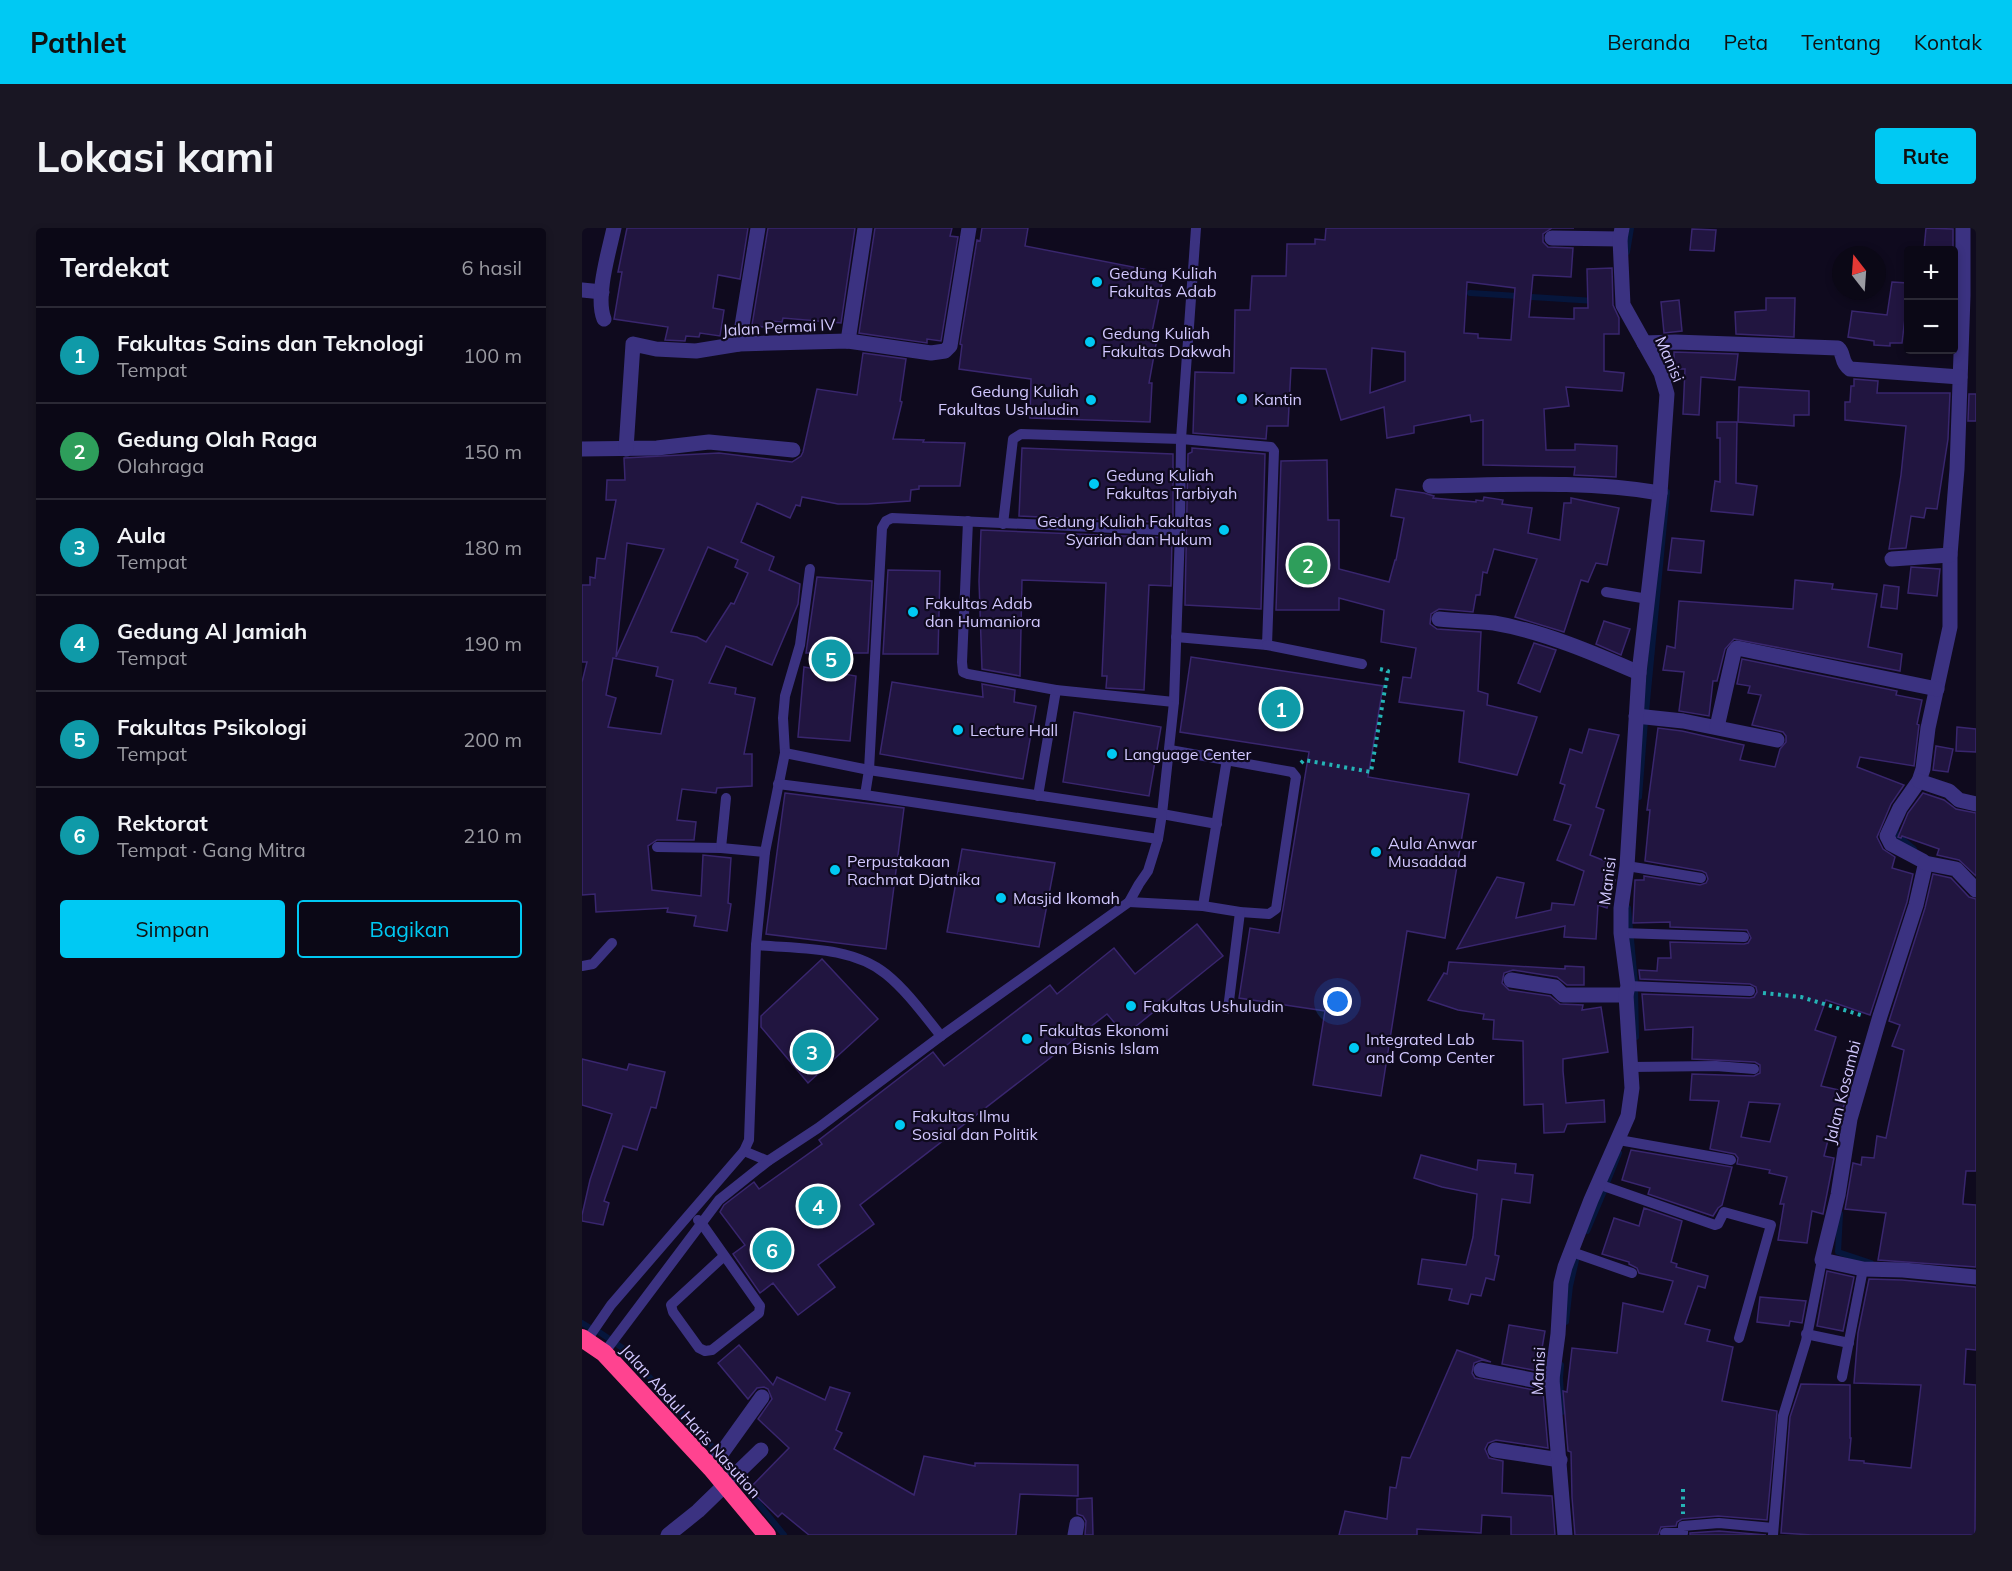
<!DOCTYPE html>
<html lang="id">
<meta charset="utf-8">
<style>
body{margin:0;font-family:Mulish,sans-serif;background:#191623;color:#f1f3f6}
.controls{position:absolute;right:18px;top:18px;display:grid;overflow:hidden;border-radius:6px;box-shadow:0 3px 9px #0003}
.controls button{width:54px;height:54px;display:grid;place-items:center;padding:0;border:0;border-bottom:2px solid #2b2935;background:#0b0816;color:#f1f3f6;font:30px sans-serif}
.compass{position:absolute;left:1250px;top:18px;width:54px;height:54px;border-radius:50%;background:#0b0816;box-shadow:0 3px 9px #0003;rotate:343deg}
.you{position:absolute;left:756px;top:774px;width:21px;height:21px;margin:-15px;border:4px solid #fff;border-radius:50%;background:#1a73e8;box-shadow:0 0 0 9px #1a73e833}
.badge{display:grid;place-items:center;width:39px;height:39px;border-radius:50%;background:#00c9f3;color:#fff;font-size:20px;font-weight:700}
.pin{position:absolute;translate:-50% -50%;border:3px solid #fff;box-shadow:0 2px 6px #0006}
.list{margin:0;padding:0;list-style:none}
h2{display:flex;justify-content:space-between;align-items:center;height:78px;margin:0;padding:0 24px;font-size:26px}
h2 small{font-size:20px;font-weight:400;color:#9a9aa1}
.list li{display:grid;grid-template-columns:39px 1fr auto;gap:18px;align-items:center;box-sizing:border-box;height:96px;padding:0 24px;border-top:2px solid #2b2935}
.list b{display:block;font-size:22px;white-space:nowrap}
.list p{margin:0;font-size:20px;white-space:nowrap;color:#9a9aa1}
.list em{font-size:20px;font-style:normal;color:#9a9aa1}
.actions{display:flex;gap:12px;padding:18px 24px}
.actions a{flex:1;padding:14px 0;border:2px solid #00c9f3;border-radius:6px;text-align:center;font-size:21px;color:#00c9f3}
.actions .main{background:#00c9f3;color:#111}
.map{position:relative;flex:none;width:1394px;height:1307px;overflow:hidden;border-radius:6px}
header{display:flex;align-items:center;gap:36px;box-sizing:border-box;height:84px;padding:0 30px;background:#00c9f3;color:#111}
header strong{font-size:28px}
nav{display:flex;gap:33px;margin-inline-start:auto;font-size:21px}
.intro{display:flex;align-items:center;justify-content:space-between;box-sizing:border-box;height:144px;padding:0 36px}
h1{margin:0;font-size:42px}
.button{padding:15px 27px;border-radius:6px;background:#00c9f3;color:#111;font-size:21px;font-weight:700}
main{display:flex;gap:36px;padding:0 36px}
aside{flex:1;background:#0b0816;border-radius:6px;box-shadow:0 3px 9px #0003}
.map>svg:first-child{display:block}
</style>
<header>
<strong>Pathlet</strong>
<nav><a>Beranda</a><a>Peta</a><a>Tentang</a><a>Kontak</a></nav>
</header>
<div class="intro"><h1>Lokasi kami</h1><a class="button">Rute</a></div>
<main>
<aside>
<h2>Terdekat<small>6 hasil</small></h2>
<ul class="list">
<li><span class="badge" style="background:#0f9aa8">1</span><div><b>Fakultas Sains dan Teknologi</b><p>Tempat</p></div><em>100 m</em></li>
<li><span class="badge" style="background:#2e9e5b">2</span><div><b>Gedung Olah Raga</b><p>Olahraga</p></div><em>150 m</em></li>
<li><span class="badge" style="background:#0f9aa8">3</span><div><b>Aula</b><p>Tempat</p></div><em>180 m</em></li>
<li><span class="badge" style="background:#0f9aa8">4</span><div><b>Gedung Al Jamiah</b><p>Tempat</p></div><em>190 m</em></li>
<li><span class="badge" style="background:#0f9aa8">5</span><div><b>Fakultas Psikologi</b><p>Tempat</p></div><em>200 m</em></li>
<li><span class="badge" style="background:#0f9aa8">6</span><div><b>Rektorat</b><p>Tempat · Gang Mitra</p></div><em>210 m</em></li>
</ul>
<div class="actions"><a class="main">Simpan</a><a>Bagikan</a></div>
</aside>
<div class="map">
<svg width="1394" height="1307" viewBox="0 0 1394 1307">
<rect width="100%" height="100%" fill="#0f0a1e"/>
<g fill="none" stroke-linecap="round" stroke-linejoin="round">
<g stroke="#06163c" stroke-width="6">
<polyline points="1045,24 1049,0"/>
<polyline points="888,65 1013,73"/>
<polyline points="1075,122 1084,137 1086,146"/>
<polyline points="1064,484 1085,264"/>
<polyline points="1057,569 1063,493"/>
<polyline points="1314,601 1313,605 1332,621"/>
<polyline points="1046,680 1048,700"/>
<polyline points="1049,711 1053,755"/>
<polyline points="1053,762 1054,809"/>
<polyline points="1025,955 1037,925"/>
<polyline points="1258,986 1256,1024 1289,1035"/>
<polyline points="1005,1003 1022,963"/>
<polyline points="984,1094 988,1058 995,1028"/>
<polyline points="0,1095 10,1101"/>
<polyline points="14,1102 29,1112"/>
<polyline points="32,1114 43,1122 137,1226"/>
<polyline points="979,1137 978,1150 980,1184"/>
<polyline points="139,1229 152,1244"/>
<polyline points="155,1249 202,1307"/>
</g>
</g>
<g fill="#211540" stroke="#39266e" stroke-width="1.5" fill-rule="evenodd">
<polygon points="45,0 166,0 158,51 136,47 131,80 142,82 138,108 118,105 117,109 104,108 103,113 83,112 86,99 32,91 40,44 36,44"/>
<polygon points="186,0 273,0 259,95 201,90 200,94 189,93 187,100 170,97"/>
<polygon points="293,0 370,0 368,8 376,9 359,113 345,111 345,115 277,105"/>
<polygon points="400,0 446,0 443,18 582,45 570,104 576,105 567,155 570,155 568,194 448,190 449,151 377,141 380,117 378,116 395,12 398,13"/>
<path d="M744 0H992H970L961 6V14L966 19 991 20 989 49 951 47 947 89 992 91V80H1006L1005 41 1030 40 1031 77 1037 90V106H1022V143L1042 145 1040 163 984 159 987 178 962 181 964 222H993V216L1035 218 1034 249 992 247 993 239 901 237V192L889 194 888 187 832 198V205L805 210 802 179 759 192 744 141 709 140 706 198H685L684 211 611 205 613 144 652 145 653 82H668L670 48H704L705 16H733V11L743 12ZM885 54 933 60 929 112 896 110V106L882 105ZM790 120 823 124V153L788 165Z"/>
<polygon points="1344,0 1371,1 1371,22 1342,22"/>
<polygon points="1110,1 1134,2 1132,23 1108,22"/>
<polygon points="1310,54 1326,55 1326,90 1323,90 1320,115 1308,115 1308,118 1292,117 1292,113 1266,109 1270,83 1305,87"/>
<polygon points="1184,70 1213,70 1212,109 1154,106 1153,84 1184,82"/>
<polygon points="1097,72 1100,103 1082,105 1079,74"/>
<polygon points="1092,124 1156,126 1153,152 1119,149 1117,187 1101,186 1103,141 1092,141"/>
<path d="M281 125 324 131 318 173 320 174 311 211 342 212 341 214 383 215 378 258H337V261L329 262 328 273 285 276H256L220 269 218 278 214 277 208 290 175 275 159 314 192 329 187 342 218 356 216 376 190 437 144 418 127 455 154 460 153 466 173 470 162 526H170V558L135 560 134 565 100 561 95 592 114 594 112 612H75L66 618 70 662 119 668 121 627 149 630 146 675 149 676 145 703 112 698 114 688 85 684 86 680 14 684 13 666 0 667V454L5 434H0V357H8V349L13 350 15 330 23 331 34 272H24L25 252H43L42 230 137 225 210 234 219 228 221 224 235 161 275 167ZM45 315 82 321 34 429ZM126 319 156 332 153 339 166 345 152 376 149 375 124 414 115 409 89 404ZM31 430 76 439 74 448 91 452 79 506 26 499 34 470 24 467Z"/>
<polygon points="1272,151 1296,153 1295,165 1368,165 1366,211 1355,281 1344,280 1342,290 1329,288 1324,320 1307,321 1319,247 1324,198 1263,192 1263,174 1268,174 1269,158 1272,158"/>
<polygon points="1157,159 1227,163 1227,187 1212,187 1212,198 1156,194"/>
<polygon points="1387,166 1394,166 1394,193 1386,193"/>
<polygon points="1135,194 1155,194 1154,255 1175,258 1171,287 1129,283 1133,253 1138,254 1138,210 1135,210"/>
<polygon points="440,220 591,226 591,295 437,288"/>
<polygon points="610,220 683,226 679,381 603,377 606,226 610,224"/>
<polygon points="745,232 746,292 757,292 757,341 807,354 813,332 814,332 822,290 809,288 814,261 842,265 852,268 851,270 894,274 894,272 901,273 902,269 921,272 920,276 950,280 946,305 978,312 982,275 989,275 989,270 1037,280 1025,337 1014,335 1006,354 999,352 982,404 933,389 955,331 912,321 905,345 901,344 898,367 894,367 891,384 857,381 849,386 848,396 855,401 899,404 896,463 906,466 905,477 955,489 935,547 877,534 882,483 817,474 821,449 829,450 834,420 799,414 802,382 757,370 757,382 694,382 699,233"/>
<polygon points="399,302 590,310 589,358 567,357 562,462 524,460 525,448 520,448 524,355 440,352 438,448 400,441 397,353"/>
<polygon points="1090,310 1122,313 1119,345 1086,342"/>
<polygon points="1329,339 1358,341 1355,368 1326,365"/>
<polygon points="306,342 358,343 356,426 301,426"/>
<polygon points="235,349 290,353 286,425 224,425"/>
<polygon points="1213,352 1251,356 1250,361 1295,366 1286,419 1320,426 1318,443 1152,411 1143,421 1135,453 1131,453 1127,488 1097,483 1102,444 1081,442 1085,418 1093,420 1097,373 1211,381"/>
<polygon points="1302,357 1317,359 1315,381 1299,379"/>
<polygon points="1022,393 1048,401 1039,427 1014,416"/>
<polygon points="952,415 974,422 958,464 936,455"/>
<polygon points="609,429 801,458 786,549 887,566 863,710 825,703 799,868 731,857 743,783 657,770 668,700 697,705 727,524 598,504"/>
<path d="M1160 431 1315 463 1314 467 1340 472 1335 496 1337 497 1332 538 1278 529 1275 539 1322 557 1309 576 1295 609 1301 621 1313 629 1310 640 1331 646 1325 674 1288 787 1244 772 1233 802 1254 809 1239 858 1266 864 1258 890 1252 888 1242 928 1252 930 1241 986 1230 983 1225 1015 1196 1012 1202 976H1198L1205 949 1187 945 1188 942 1155 936 1156 930 1153 926 1128 921 1137 873 1108 872 1110 846 1172 848 1178 845V837L1173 834 1110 831 1111 799 1063 802 1060 766 1168 770 1172 769 1175 764 1174 759 1168 756 1058 751 1057 742 1075 743 1076 730H1089L1088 714 1162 716 1166 715 1169 710 1165 702 1088 699V694L1051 695 1053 652H1062V648L1118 657 1124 655 1126 651 1124 645 1120 643 1063 633 1068 582H1065L1076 500 1100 503 1162 517 1158 532 1193 539 1198 521 1204 514V508L1201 504 1170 497 1179 467 1166 465 1168 458 1155 456ZM1167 874 1198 876 1188 914 1159 909Z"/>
<polygon points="222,439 274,448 268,513 216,509"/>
<polygon points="310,454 401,469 400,456 433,462 432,474 454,478 441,551 298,526"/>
<polygon points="492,484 579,499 567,568 481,554"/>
<polygon points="1375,499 1394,501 1394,524 1374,523"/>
<polygon points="1007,501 1037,507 1014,579 1022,582 1008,627 1028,635 1021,652 1033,652 1025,680 1016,677 1014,711 982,709 983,698 875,721 915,649 942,655 934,690 969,682 970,675 992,677 1002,643 975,632 989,597 972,592 983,557 978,555 988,521 1000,525"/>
<polygon points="1354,518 1371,521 1366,544 1351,542"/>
<polygon points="203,565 322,580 304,721 184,706"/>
<polygon points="1341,565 1362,572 1374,581 1394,585 1394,648 1377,632 1355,627 1357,621 1320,608 1319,610 1316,609 1326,585"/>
<polygon points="380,621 473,635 457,719 365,704"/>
<polygon points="1351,646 1369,650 1387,669 1394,671 1394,943 1384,943 1381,973 1381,976 1394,977 1394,1039 1296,1032 1304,985 1263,981 1271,935 1279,937 1280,929 1292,930 1295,908 1304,910 1322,822 1310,818 1318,797 1307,793 1343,680"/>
<polygon points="615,696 641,728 543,807 525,786 278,977 292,996 236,1037 253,1059 216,1087 191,1055 178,1065 151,1026 163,1017 138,984 142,977 172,954 177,961 240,916 237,912 351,824 362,838 468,757 475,766 532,720 553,746"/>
<polygon points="240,731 296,791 226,855 179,799 179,788"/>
<polygon points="867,734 983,741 983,738 1002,739 1002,757 985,757 975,749 931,742 922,745 920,755 927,762 968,768 978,776 1001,777 1000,782 1019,779 1026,824 981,831 981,843 984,875 1022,872 1023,894 985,896 982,904 962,905 961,876 942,877 941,813 911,811 912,792 901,791 902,786 876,782 846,772 862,745 865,746"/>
<polygon points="0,831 45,842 47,836 83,844 74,880 69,879 55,922 41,918 22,973 27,975 21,997 0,993 0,987 8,952 30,886 0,877"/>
<polygon points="1049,922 1150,939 1140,977 1136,980 1131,988 1066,966 1068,960 1040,952"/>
<polygon points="839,927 895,942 896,932 934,936 933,945 951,947 948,975 920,971 913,1027 917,1028 912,1052 904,1050 899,1068 889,1066 886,1076 867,1072 870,1061 836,1056 840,1031 884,1037 891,1009 895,966 860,959 832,950"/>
<polygon points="1062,980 1100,993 1089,1034 1095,1036 1094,1039 1126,1048 1123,1060 1116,1058 1103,1096 1128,1102 1125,1113 1151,1119 1140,1173 1195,1183 1185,1292 1136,1288 1100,1291 1095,1294 1094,1298 1079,1299 1076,1307 993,1307 990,1269 989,1224 986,1223 981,1163 985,1164 990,1120 1035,1125 1041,1075 1081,1084 1091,1053 1057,1045 1055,1040 1047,1036 1047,1034 1020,1026 1032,990 1057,998"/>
<polygon points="1245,1043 1272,1049 1261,1103 1235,1098"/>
<polygon points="1287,1051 1320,1052 1394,1059 1394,1122 1384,1121 1382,1156 1394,1157 1393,1307 1230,1307 1199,1305 1208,1189 1219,1156 1268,1157 1268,1210 1269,1210 1267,1232 1282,1233 1282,1235 1329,1240 1339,1157 1272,1155 1276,1105"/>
<polygon points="1178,1069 1224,1073 1220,1095 1208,1093 1207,1098 1175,1094"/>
<polygon points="927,1097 963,1103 956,1143 920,1136"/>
<polygon points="157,1117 191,1157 195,1149 243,1172 248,1159 268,1165 254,1202 260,1205 252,1221 332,1267 342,1228 393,1238 393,1235 496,1237 496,1268 438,1266 434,1307 227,1307 200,1285 196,1289 167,1261 207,1220 176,1191 190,1171 186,1161 182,1159 175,1160 166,1171 136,1135"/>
<polygon points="875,1122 909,1134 900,1132 892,1135 890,1145 893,1150 961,1164 966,1220 914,1212 906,1215 903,1221 907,1230 921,1233 920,1265 970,1268 973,1307 929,1307 929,1289 900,1287 899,1305 835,1301 835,1307 757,1307 763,1283 805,1291 808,1259 814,1260 820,1229 828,1230"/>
<polygon points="510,1270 511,1307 503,1307 504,1293 501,1288 495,1286 495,1271"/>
<polygon points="1137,1303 1184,1307 1108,1307 1108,1305"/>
</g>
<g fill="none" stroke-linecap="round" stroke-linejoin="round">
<g stroke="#25b4b6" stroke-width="4" stroke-dasharray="3 4.5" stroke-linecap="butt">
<polyline points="719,535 722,532 789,544 806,443 794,440"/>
<polyline points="1181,765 1219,769 1282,788"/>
<polyline points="1101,1261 1101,1286"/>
</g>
<g stroke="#3b3281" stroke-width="10">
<polyline points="386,293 380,434 381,444 386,446 474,462 456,568"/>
<polyline points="421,296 431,211 439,206 599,211 689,219 692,223 685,417 594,409"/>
<polyline points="598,303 599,211 614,0"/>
<polyline points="1024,364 1066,371"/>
<polyline points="685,417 780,436"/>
<polyline points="474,462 592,474"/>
<polyline points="203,525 201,490 203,468 218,417 228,341"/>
<polyline points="283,567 287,542 300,300 304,293 310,290 598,303 592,474 580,586 635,596"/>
<polyline points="75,619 139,620 183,624"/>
<polyline points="139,620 144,570"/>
<polyline points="1045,638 1119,650"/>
<polyline points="547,674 621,678 658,684 687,686 694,681 714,549 710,544 588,522"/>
<polyline points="621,678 645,531"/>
<polyline points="1039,705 1162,709"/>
<path d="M174 717C217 721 269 718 304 746 325 763 342 787 359 808"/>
<polyline points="0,738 11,736 30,715"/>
<polyline points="1046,758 1168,763"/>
<polyline points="646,781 658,684"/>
<polyline points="1049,839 1134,838 1172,841"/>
<polyline points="1037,912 1149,932"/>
<polyline points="162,923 186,933"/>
<polyline points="1016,956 1133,997 1136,996 1142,984 1189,997 1157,1110"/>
<polyline points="116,992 120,996 178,1078 177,1085 130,1122 123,1123 117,1120 91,1084 89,1077 142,1028"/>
<polyline points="990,1024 1050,1045"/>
<polyline points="1224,1106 1267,1115"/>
<polyline points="5,1112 29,1077 162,923 167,912 174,717 183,624 203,525 287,542 580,586 576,611"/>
<polyline points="22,1125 137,972 186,933 236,900 359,808 547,674 557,656 566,643 576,611 283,567 196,556"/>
<polyline points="1260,1149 1281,1041"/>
<polyline points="1083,1305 1101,1305 1101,1298 1137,1295 1191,1300"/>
<polyline points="1191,1307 1201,1188 1224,1113 1240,1032"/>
</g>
<g stroke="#3b3281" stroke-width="15">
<polyline points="1381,0 1381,68 1375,241 1368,327 1368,399 1346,500 1341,541 1337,553 1318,580 1305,608 1309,616 1341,633 1343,638 1334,677 1298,788 1268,891 1256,967 1240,1032 1281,1041 1321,1042 1394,1049"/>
<polyline points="970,10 1038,11"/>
<polyline points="0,62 20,64"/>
<path d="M22 91C13 69 27 23 32 0"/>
<polyline points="266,113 283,0"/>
<path d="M1062 115 1093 114 1256 120C1263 126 1258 134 1268 141L1378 149"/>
<polyline points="157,116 176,0"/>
<polyline points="0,221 75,220 127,214 211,222"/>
<polyline points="44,221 51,116 74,121 114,123 157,116 266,113 349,125 363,123 368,118 387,0"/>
<path d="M848 258C925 257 1002 252 1078 265"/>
<polyline points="1310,331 1368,327"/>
<path d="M857 391C875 393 894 393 912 395 960 403 1014 426 1057 445"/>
<polyline points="1054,488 1101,493 1195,512"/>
<polyline points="1135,499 1152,424 1155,420 1355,461"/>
<polyline points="1337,553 1367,563 1377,572 1394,576"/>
<polyline points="1343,635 1374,641 1394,662"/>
<polyline points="929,752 973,759 981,767 1044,767"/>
<polyline points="899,1142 961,1154 970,1151"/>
<polyline points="913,1222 978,1232"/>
<polyline points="129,1240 180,1169"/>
<polyline points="86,1307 116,1283 179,1222"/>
<polyline points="493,1307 495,1296"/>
<polyline points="983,1307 970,1151 976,1106 979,1055 983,1039 1009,972 1046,888 1050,860 1044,767 1046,758 1039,705 1039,680 1045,638 1057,445 1078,265 1085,166 1079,145 1041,77 1038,11 1040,0"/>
</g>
<polyline stroke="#ff4390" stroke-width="18" points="0,1110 22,1125 129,1240 185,1307"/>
</g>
<g fill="#00c9f3" stroke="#0f0a1e" stroke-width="2">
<circle cx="515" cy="54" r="6"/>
<circle cx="508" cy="114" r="6"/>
<circle cx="660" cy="171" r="6"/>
<circle cx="509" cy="172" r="6"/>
<circle cx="512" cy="256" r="6"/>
<circle cx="642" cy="302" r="6"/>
<circle cx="331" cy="384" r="6"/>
<circle cx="376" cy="502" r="6"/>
<circle cx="530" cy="526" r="6"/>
<circle cx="794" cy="624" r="6"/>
<circle cx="253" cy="642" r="6"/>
<circle cx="419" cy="670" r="6"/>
<circle cx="549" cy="778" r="6"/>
<circle cx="445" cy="811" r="6"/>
<circle cx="772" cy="820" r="6"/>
<circle cx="318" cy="897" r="6"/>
</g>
<g text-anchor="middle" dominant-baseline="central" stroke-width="4.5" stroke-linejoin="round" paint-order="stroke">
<g font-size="16" fill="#d2c8ff" stroke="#0f0a1e" text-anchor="start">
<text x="527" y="45">Gedung Kuliah<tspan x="527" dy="18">Fakultas Adab</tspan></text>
<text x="520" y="105">Gedung Kuliah<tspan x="520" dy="18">Fakultas Dakwah</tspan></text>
<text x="497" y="163" text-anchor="end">Gedung Kuliah<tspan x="497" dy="18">Fakultas Ushuludin</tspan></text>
<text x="672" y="171">Kantin</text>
<text x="524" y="247">Gedung Kuliah<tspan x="524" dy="18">Fakultas Tarbiyah</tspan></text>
<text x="630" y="293" text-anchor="end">Gedung Kuliah Fakultas<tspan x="630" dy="18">Syariah dan Hukum</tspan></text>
<text x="343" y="375">Fakultas Adab<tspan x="343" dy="18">dan Humaniora</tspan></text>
<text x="388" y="502">Lecture Hall</text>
<text x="542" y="526">Language Center</text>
<text x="806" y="615">Aula Anwar<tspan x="806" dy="18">Musaddad</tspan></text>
<text x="265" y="633">Perpustakaan<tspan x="265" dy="18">Rachmat Djatnika</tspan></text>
<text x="431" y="670">Masjid Ikomah</text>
<text x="561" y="778">Fakultas Ushuludin</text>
<text x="457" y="802">Fakultas Ekonomi<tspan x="457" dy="18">dan Bisnis Islam</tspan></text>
<text x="784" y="811">Integrated Lab<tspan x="784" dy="18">and Comp Center</tspan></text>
<text x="330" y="888">Fakultas Ilmu<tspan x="330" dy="18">Sosial dan Politik</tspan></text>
</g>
<g font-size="16" fill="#d2c8ff" stroke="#0f0a1e">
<text transform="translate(197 99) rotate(-3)">Jalan Permai IV</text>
<text transform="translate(1088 131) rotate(66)">Manisi</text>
<text transform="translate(1025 653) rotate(-83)">Manisi</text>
<text transform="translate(1260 864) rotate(-76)">Jalan Kosambi</text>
<text transform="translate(956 1143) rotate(-87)">Manisi</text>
<text transform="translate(109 1193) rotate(48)">Jalan Abdul Haris Nasution</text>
</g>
</g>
</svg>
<div class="controls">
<button>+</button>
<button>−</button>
</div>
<svg class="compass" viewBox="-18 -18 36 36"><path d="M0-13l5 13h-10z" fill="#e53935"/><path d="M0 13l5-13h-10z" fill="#9a9aa1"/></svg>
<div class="you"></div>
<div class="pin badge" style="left:699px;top:481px;background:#0f9aa8">1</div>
<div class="pin badge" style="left:726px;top:337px;background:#2e9e5b">2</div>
<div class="pin badge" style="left:230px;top:824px;background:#0f9aa8">3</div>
<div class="pin badge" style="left:236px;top:978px;background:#0f9aa8">4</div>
<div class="pin badge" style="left:249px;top:431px;background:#0f9aa8">5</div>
<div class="pin badge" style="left:190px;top:1022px;background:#0f9aa8">6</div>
</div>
</main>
